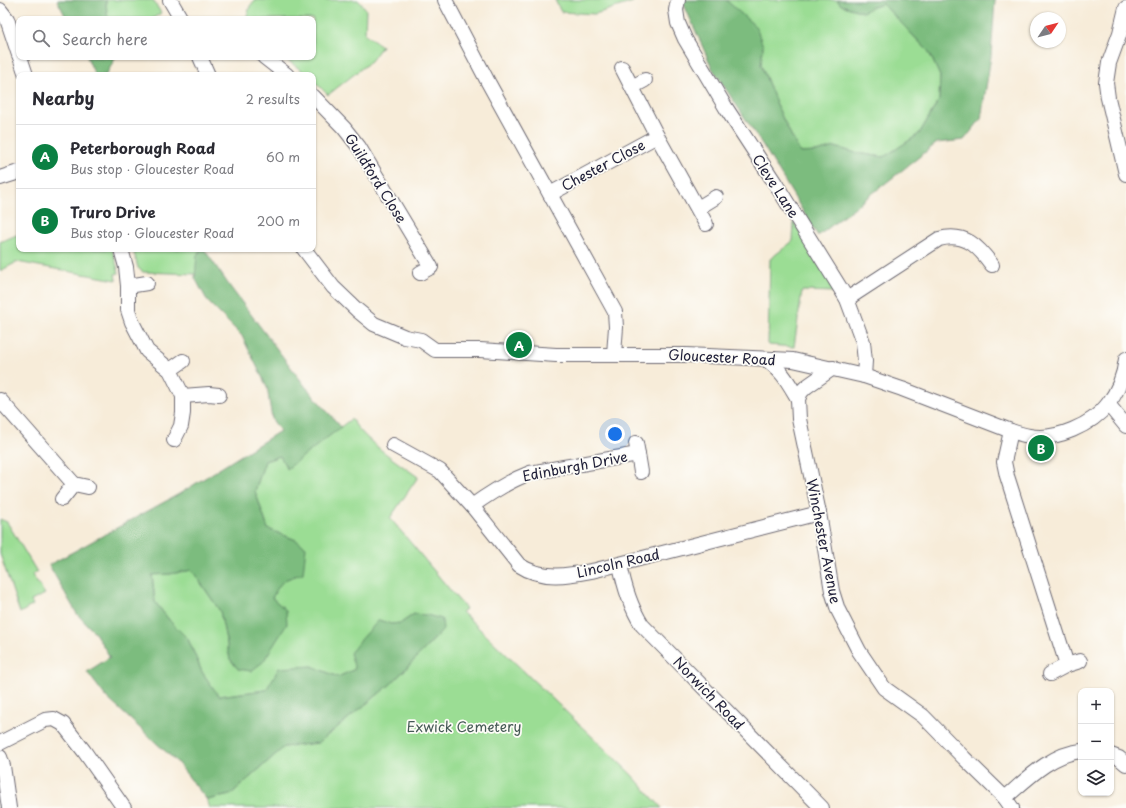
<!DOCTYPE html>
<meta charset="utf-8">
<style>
body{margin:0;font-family:"Playpen Sans",sans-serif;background:#f2f2f3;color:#2b2b33}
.controls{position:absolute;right:12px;bottom:12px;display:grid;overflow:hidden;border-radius:8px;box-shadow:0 1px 3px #0004}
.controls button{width:36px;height:36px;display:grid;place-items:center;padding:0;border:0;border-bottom:1px solid #e1e1e2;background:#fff;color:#2b2b33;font:20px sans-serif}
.compass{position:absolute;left:1030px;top:12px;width:36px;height:36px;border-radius:50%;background:#fff;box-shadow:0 1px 3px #0004;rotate:55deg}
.you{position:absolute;left:615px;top:434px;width:14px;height:14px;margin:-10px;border:3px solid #fff;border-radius:50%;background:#1a73e8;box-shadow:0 0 0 6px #1a73e833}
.badge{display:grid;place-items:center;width:26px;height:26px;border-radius:50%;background:#0b8043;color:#fff;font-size:13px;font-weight:700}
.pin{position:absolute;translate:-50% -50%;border:2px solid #fff;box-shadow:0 1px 4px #0006}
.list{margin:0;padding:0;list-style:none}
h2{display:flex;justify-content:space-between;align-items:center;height:52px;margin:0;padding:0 16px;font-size:17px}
h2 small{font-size:13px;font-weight:400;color:#7c7c81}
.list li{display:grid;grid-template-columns:26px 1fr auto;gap:12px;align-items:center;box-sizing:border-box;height:64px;padding:0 16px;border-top:1px solid #e1e1e2}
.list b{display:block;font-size:15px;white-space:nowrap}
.list p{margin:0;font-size:13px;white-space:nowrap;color:#7c7c81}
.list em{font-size:13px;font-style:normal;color:#7c7c81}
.icon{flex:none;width:22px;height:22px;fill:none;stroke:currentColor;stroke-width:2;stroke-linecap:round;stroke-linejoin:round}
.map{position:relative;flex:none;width:1126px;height:808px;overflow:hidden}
.search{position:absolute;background:#fff;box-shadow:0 1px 3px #0004;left:16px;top:16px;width:300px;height:44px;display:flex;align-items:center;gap:10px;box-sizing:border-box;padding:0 14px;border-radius:8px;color:#7c7c81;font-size:15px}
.panel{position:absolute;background:#fff;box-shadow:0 1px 3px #0004;left:16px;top:72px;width:300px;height:180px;border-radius:8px}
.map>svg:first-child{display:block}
</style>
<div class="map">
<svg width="1126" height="808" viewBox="0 0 1126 808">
<rect width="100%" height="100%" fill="#fdfcf7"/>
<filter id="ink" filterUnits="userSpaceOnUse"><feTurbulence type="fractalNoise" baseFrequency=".025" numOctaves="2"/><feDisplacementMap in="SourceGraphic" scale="8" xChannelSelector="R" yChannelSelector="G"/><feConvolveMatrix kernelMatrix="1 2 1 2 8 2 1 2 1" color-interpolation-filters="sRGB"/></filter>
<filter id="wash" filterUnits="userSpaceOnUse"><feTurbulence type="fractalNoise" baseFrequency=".012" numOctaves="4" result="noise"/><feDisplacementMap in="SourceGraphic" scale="16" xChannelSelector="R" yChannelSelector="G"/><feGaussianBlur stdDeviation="0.9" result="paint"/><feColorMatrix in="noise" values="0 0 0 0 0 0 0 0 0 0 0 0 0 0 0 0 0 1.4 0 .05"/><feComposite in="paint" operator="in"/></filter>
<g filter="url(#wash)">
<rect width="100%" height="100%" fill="#f7ecd9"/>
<g fill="#9bdd94" stroke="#5e8068">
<polygon points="106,0 153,0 161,13 152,19 108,19 106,5"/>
<polygon points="255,0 358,0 366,9 365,34 382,46 371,61 328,95 313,80 313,75 308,75 283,57 313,57 313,19 246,19 250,6"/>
<polygon points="555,0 631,0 633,2 595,14 561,12"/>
<polygon points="726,0 837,0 841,5 862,12 870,8 883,4 929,52 940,76 939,100 919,134 884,157 856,153 835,147 816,152 800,153 781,115 761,65 763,46"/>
<polygon points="794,222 837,292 802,291 794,347 768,345 770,259 793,241"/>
<polygon points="19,234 19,249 112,249 119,273 115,274 116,280 17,262 0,271 0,242"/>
<polygon points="133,249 202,249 197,255 196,274 143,272 138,268"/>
<path d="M351 419C366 442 396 461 418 477L390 518 466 609 462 612 630 773 662 808H210L207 800 230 795 284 747 318 743 392 683 443 630 414 614 401 623 391 624 355 669 338 677 312 666 266 690 218 696 202 672 188 639 170 621 155 602 152 574H170L192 570 220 611 230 659 238 669 251 670 286 610 272 598C279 584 279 580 296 576V540L268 529 255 491 265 461 280 456 287 468Z"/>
<polygon points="0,519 7,522 37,572 32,575 45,594 31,601 33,605 20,613 0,554"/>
</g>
<g fill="#7cbc7e" stroke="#4f6f5c">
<polygon points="57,0 106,0 106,5 108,19 67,19"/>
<polygon points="682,0 726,0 756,27 763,46 761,65 781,115 800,153 816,152 835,147 856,153 884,157 919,134 939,100 940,76 929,52 883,4 870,8 863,12 841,5 837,0 995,0 991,56 981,119 964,140 937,143 818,236 764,147 712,68"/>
<polygon points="87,57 116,57 106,75 95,75"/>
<path d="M202 249H204L231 288 305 386 341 427 287 469 280 456 265 461 255 491 268 529 296 540 306 547 303 573C282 581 283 578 272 598L286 610 287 624 263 662 251 671 238 669 230 659 220 611 192 570 170 574 152 575 155 602 170 621 188 639 202 672 219 696 266 690 279 668 312 666 338 677 355 669 350 653 359 642 379 620 391 624 401 623 414 614 427 615 442 619 443 630 392 683 318 743 284 747 230 795 207 800 177 762 106 697 87 672 110 657 95 633 77 614 49 565 179 494 280 431 272 419 267 387 242 336 208 302 195 278 197 255Z"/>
</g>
</g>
<g filter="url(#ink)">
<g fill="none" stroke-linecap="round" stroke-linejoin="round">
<defs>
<g id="minor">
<polyline points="170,0 181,19"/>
<polyline points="445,0 488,82 615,312 616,327 614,354"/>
<polyline points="678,0 676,10 678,23 685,39 726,108 775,183 847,299 863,342 865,361 864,376"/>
<polyline points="1126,8 1120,33 1109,63 1106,83 1108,98 1126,174"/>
<polyline points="0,10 7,19 19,55"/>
<polyline points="20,57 26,75"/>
<polyline points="200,57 208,75"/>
<polyline points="264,57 287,75"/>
<polyline points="622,68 657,136 706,224"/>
<polyline points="632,87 645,80"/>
<polyline points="313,96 344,128 359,147 431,267 420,273"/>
<polyline points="0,178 19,172"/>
<polyline points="550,194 657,136"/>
<polyline points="698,208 716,197"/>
<polyline points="121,249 126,267 128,286 128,310 132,322 147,351 170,370 183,396 183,413 181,426 174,440"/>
<path d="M304 249 333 287 357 310 374 324 405 337 421 340 435 350H480L556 355H686L793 360 864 376 902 389 1011 431C1017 433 1023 435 1029 436 1056 441 1092 425 1108 404 1118 391 1124 375 1126 359"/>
<polyline points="128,286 147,283"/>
<path d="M847 299 939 239C965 232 978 246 992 265"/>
<path d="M765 359C783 371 788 382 798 399"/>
<polyline points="833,368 806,387 801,392 798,399 799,419 819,513 832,591 838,610 859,651 884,688 923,716 964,758 1005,798 1012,808"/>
<polyline points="170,370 183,361"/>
<polyline points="183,396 209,394 219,395"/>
<polyline points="0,400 74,484 62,499"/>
<polyline points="1108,404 1126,426"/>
<polyline points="1011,431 1004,462 1007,476 1067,665 1080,661"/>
<path d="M393 445 440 471 472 506 519 565C543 581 570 575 596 570L819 513"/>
<polyline points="638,454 641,472"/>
<polyline points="74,484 88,487"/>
<path d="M472 506C490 493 509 481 530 473L638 454 636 443"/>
<path d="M620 564C624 586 630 606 642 625L822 808"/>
<polyline points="1050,674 1067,665"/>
<polyline points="0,743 45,720 54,719 63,724 84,751 124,808"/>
<polyline points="1111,755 1119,758 1126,764"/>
<polyline points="0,757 3,766 9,808"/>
<path d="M1005 798C1027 779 1051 754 1081 751"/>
</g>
</defs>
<use href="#minor" stroke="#6d6972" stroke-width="16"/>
<use href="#minor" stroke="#fff" stroke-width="14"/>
</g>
</g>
<g text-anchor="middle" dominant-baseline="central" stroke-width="3.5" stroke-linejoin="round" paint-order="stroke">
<g font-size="14" fill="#22223b" stroke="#fdfcf7">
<text transform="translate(603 165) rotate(-28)">Chester Close</text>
<text transform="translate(376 178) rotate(58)">Guildford Close</text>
<text transform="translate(776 186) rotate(57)">Cleve Lane</text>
<text transform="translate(722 357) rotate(3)">Gloucester Road</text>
<text transform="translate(575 466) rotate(-11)">Edinburgh Drive</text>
<text transform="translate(824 541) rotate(79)">Winchester Avenue</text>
<text transform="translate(618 563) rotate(-13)">Lincoln Road</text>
<text transform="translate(709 693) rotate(46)">Norwich Road</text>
</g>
<g font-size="14" fill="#465a56" stroke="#fdfcf7">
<text x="464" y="726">Exwick Cemetery</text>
</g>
</g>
</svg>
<div class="controls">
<button>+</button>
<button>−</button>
<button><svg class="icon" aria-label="layers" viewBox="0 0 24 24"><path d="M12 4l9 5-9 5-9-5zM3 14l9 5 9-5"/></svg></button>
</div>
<svg class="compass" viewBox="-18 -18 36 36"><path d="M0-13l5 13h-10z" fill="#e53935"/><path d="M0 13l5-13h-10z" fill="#7c7c81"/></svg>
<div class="you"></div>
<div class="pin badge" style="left:519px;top:345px">A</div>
<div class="pin badge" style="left:1041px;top:448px">B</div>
<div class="search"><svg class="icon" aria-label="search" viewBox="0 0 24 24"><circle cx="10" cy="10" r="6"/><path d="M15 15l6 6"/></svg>Search here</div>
<section class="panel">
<h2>Nearby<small>2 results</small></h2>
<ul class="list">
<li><span class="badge">A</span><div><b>Peterborough Road</b><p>Bus stop · Gloucester Road</p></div><em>60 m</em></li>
<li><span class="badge">B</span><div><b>Truro Drive</b><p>Bus stop · Gloucester Road</p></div><em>200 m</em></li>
</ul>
</section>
</div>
